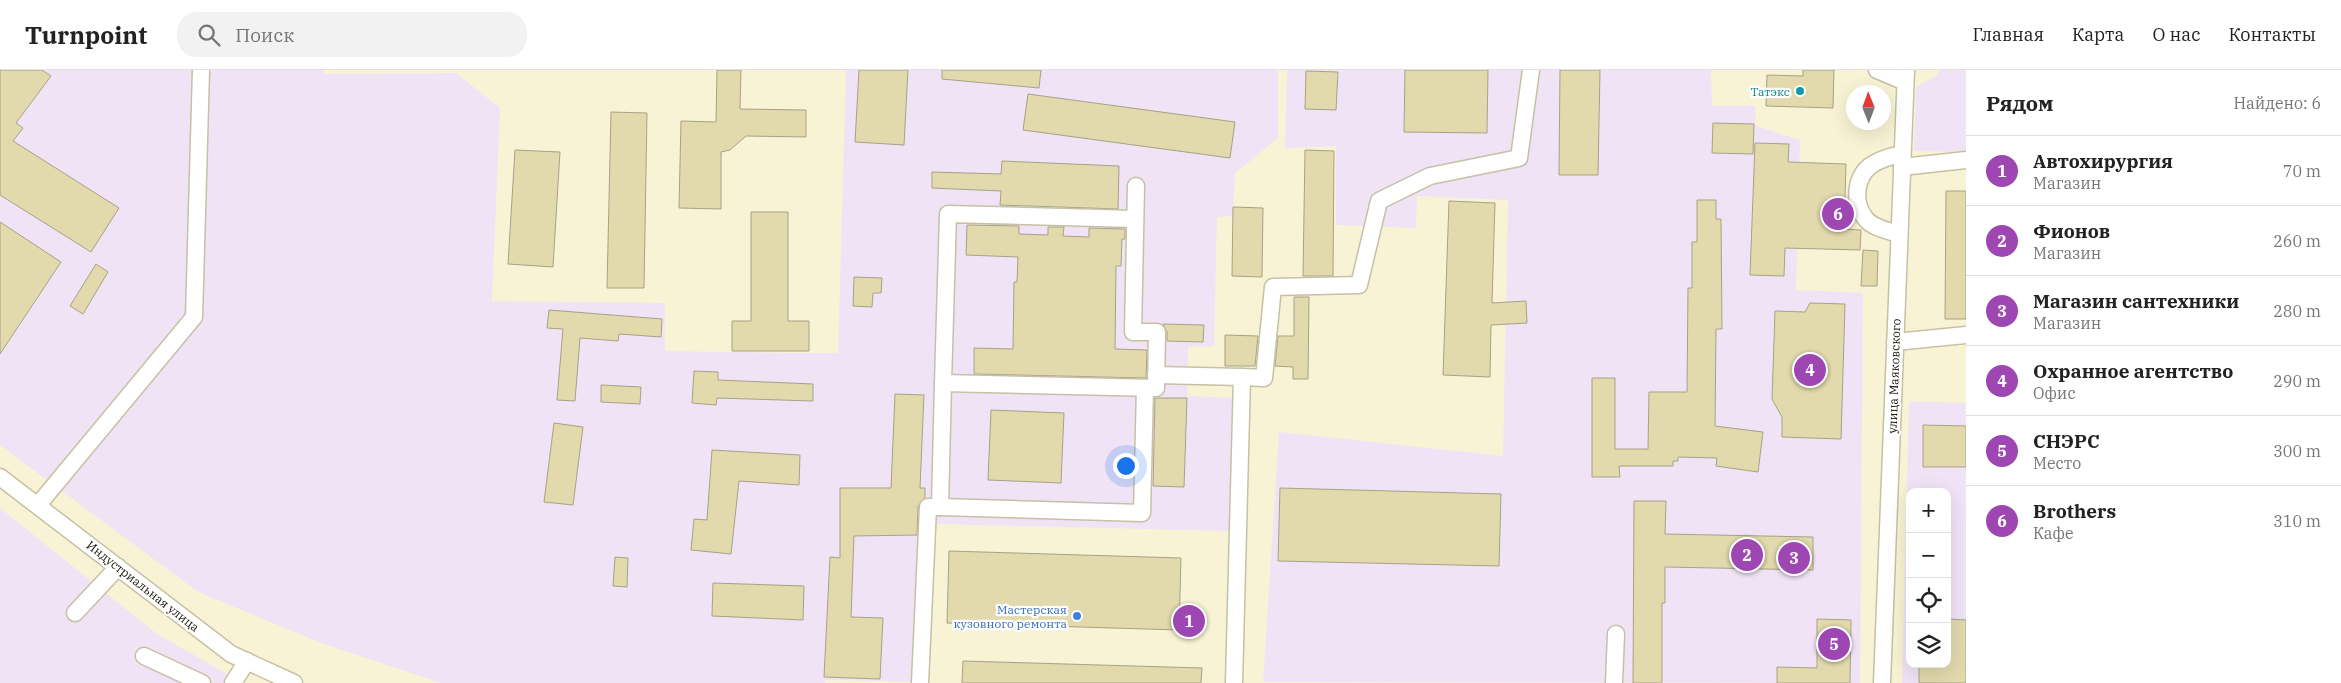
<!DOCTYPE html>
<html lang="ru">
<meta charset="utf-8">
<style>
body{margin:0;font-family:"IBM Plex Serif",serif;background:#f2f2f2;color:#222}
.controls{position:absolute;right:15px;bottom:15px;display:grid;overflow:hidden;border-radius:10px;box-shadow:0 5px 20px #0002}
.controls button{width:45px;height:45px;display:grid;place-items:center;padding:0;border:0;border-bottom:1px solid #e0e0e0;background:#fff;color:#222;font:25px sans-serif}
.compass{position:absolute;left:1846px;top:15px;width:45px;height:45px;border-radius:50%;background:#fff;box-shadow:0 5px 20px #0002;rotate:359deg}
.you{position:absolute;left:1125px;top:395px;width:18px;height:18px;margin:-12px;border:4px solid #fff;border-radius:50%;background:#1a73e8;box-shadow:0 0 0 8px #1a73e833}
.badge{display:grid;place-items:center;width:32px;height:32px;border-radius:50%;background:#9e46b2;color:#fff;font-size:16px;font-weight:700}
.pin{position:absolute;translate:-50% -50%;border:2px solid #fff;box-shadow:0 1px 5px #0006}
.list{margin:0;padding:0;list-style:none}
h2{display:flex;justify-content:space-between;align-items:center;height:65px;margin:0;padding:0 20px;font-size:21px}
h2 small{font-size:16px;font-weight:400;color:#767676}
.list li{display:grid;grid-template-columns:32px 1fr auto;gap:15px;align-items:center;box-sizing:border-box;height:70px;padding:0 20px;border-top:1px solid #e0e0e0}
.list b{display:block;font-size:19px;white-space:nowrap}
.list p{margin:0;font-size:16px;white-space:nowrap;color:#767676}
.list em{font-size:16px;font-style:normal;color:#767676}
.icon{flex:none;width:28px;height:28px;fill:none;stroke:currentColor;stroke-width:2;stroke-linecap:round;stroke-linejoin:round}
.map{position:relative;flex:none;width:1966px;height:613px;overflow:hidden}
header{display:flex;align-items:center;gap:30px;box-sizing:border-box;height:70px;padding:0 25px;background:#fff;border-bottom:1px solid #e0e0e0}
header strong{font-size:24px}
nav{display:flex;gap:28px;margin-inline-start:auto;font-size:18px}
.search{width:350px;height:45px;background:#f2f2f2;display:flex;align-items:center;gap:12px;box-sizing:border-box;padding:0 18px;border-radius:20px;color:#767676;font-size:19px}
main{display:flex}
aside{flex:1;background:#fff}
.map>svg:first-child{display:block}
</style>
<header>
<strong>Turnpoint</strong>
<div class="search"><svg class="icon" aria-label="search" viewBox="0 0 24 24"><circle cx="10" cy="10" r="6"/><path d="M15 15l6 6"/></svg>Поиск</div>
<nav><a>Главная</a><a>Карта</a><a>О нас</a><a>Контакты</a></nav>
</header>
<main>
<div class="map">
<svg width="1966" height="613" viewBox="0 0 1966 613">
<rect width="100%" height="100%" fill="#f9f3d5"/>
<g fill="#f1e3f6" fill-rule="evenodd">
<polygon points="0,0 323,0 323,4 456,3 500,38 492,231 665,233 665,281 791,283 838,283 846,0 1278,0 1278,68 1235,103 1233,146 1217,147 1214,276 1188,277 1187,326 1233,328 1232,461 932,454 928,612 825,610 825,613 441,613 321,573 198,522 0,375"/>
<polygon points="1287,0 1711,0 1712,36 1755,36 1756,56 1800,70 1796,220 1863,223 1860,613 1263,612 1279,362 1503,386 1508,130 1417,126 1416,158 1336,155 1336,76 1285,78"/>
<polygon points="1940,0 1966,0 1966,82 1914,81 1916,17 1937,5"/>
<path d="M1909 331 1966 333V613H1902ZM1910 422H1947V594H1910Z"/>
<polygon points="0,438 157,564 243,613 0,613"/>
</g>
<g fill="#e2d9ad" stroke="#a7a285">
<polygon points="0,0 42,0 51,6 16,53 23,58 13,71 119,138 91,182 0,125"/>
<polygon points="717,0 741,0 740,39 806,40 806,67 746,66 730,80 721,82 721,139 679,138 681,51 716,52"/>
<polygon points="859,0 908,0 904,75 855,72"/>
<polygon points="942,0 1041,0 1039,18 942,9"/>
<polygon points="1405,0 1488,0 1487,63 1404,62"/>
<polygon points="1560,0 1600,0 1598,105 1559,105"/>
<polygon points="1803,0 1834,0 1833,38 1766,36 1767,5 1803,6"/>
<polygon points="1306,1 1338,2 1336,40 1305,39"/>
<polygon points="1028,24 1235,52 1230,88 1023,60"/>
<polygon points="611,42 647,43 644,218 607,218"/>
<polygon points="1713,53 1754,54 1753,84 1712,83"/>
<polygon points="1755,73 1789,74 1788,92 1846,94 1844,159 1861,160 1860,180 1785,178 1784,206 1750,205"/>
<polygon points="515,80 560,82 553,197 508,194"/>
<polygon points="1305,80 1334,81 1333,206 1303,206"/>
<polygon points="1002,91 1119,96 1118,139 1000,135 1001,121 932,118 932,102 1001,104"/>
<polygon points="1946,121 1966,121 1966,249 1945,249"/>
<polygon points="1697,130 1716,130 1716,149 1721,149 1722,259 1716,259 1715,356 1763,362 1758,402 1716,396 1717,388 1678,387 1678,391 1673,391 1673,396 1619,396 1620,407 1592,407 1592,308 1615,308 1615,379 1648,379 1649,322 1687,322 1688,218 1692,218 1692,172 1697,172"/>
<polygon points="1449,131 1495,133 1492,233 1526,231 1527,253 1491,255 1490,307 1443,305"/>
<polygon points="1233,137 1263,138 1262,207 1232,206"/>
<polygon points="751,142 788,142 788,251 809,251 809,281 732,281 732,251 751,251"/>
<polygon points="0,152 61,192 0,284"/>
<polygon points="967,155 1019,156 1019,164 1048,165 1048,157 1064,157 1063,166 1089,167 1089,158 1125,159 1125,169 1122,169 1121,196 1116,196 1115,279 1147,280 1146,308 974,304 974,278 1013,279 1014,212 1017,212 1018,187 966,185"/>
<polygon points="1863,180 1878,181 1877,216 1861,216"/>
<polygon points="96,194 108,202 83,244 70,236"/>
<polygon points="854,207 882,208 881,223 873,223 872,237 853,236"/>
<polygon points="1294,227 1309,227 1308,309 1293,309 1293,297 1275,296 1278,266 1294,266"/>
<polygon points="1810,233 1845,234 1841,369 1782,367 1782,347 1772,329 1775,241 1805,242"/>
<polygon points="549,240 662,249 661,267 619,264 618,271 580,268 575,331 557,330 563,259 547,258"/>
<polygon points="1163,254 1204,255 1203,272 1167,271 1167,262"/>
<polygon points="1225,265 1258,266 1255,296 1225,296"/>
<polygon points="694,301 718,302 718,310 813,314 813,331 717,328 716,335 692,333"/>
<polygon points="601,315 641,317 640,334 601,332"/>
<polygon points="895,324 924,325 920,418 925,418 925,428 918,436 917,465 854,466 851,547 883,548 880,609 824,607 830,487 840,488 840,418 891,418"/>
<polygon points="1155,328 1187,328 1184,417 1153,416"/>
<polygon points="991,340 1064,343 1061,413 988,410"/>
<polygon points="554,353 583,357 573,435 544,432"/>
<polygon points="1923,355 1966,356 1966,397 1923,397"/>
<polygon points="712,380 800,385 799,415 739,411 731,484 691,480 694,449 707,450"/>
<polygon points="1280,418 1501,424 1499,496 1278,491"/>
<polygon points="1634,431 1666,431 1665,464 1813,467 1813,500 1665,497 1665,533 1662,533 1662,613 1633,613"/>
<polygon points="949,481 1181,488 1179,560 947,553"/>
<polygon points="615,487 628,488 627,517 613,516"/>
<polygon points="713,513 804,516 803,550 712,546"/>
<polygon points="1817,549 1851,550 1850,613 1777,613 1777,597 1817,598"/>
<polygon points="1947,549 1966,550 1966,613 1919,613 1919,594 1947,594"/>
<polygon points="963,591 1202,598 1201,613 962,613"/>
</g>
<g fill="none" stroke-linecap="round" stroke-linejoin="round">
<defs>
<g id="minor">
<polyline points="1877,0 1905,12"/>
<polyline points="1902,97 1966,90"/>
<path d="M1899 164C1889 161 1872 158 1865 148 1853 133 1855 108 1870 96 1880 89 1891 86 1902 84"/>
<polyline points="1895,272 1966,265"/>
<polyline points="1156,305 1242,307 1234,613"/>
<polyline points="1242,307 1264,308 1273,217 1359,215 1379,131 1430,106 1519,88 1531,0"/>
<polyline points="943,313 948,144 1135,149"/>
<polyline points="0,407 231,584 294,613"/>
<polyline points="38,435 194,247 201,0"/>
<polyline points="940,437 1142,443 1145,318"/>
<polyline points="75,543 118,497"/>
<polyline points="144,586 202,613"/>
<polyline points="233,613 247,591"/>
<polyline points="920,613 928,437 940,437 943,313 1156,318 1157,262 1133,262 1136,116"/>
<polyline points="1614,613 1616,564"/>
<polyline points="1882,613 1906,0"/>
</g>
</defs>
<use href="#minor" stroke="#c6c1a4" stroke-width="19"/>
<use href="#minor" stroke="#fff" stroke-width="16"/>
</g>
<circle fill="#0f9aa8" stroke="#fff" stroke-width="2" cx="1800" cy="21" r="5"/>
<circle fill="#3f7fe0" stroke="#fff" stroke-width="2" cx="1077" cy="546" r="5"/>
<g text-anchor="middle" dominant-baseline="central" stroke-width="4.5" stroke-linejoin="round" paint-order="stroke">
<g font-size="12" fill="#0d838f" stroke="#fff" text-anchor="end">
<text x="1790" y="21">Татэкс</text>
</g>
<g font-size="12" fill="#141207" stroke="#fff">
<text transform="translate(1894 306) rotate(-88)">улица Маяковского</text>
<text transform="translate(143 516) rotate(38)">Индустриальная улица</text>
</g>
<g font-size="12" fill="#366cbe" stroke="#fff" text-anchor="end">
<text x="1067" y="539">Мастерская<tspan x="1067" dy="14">кузовного ремонта</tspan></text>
</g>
</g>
</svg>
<div class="controls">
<button>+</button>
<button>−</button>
<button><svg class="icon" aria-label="locate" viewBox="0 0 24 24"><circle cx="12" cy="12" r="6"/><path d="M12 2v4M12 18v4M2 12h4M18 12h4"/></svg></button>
<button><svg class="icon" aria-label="layers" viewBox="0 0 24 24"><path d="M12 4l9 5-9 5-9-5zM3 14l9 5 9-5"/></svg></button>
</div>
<svg class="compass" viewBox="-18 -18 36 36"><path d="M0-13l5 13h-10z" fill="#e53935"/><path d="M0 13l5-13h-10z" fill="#767676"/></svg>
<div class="you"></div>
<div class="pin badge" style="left:1189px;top:551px">1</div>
<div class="pin badge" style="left:1747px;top:485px">2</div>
<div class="pin badge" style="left:1794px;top:488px">3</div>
<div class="pin badge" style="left:1810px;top:300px">4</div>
<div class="pin badge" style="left:1834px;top:574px">5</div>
<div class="pin badge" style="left:1838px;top:144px">6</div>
</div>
<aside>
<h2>Рядом<small>Найдено: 6</small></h2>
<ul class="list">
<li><span class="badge">1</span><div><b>Автохирургия</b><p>Магазин</p></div><em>70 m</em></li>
<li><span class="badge">2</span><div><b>Фионов</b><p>Магазин</p></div><em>260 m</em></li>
<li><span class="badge">3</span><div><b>Магазин сантехники</b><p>Магазин</p></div><em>280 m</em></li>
<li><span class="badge">4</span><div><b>Охранное агентство</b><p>Офис</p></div><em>290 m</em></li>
<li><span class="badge">5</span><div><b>СНЭРС</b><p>Место</p></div><em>300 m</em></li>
<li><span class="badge">6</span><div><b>Brothers</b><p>Кафе</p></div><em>310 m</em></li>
</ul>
</aside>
</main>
